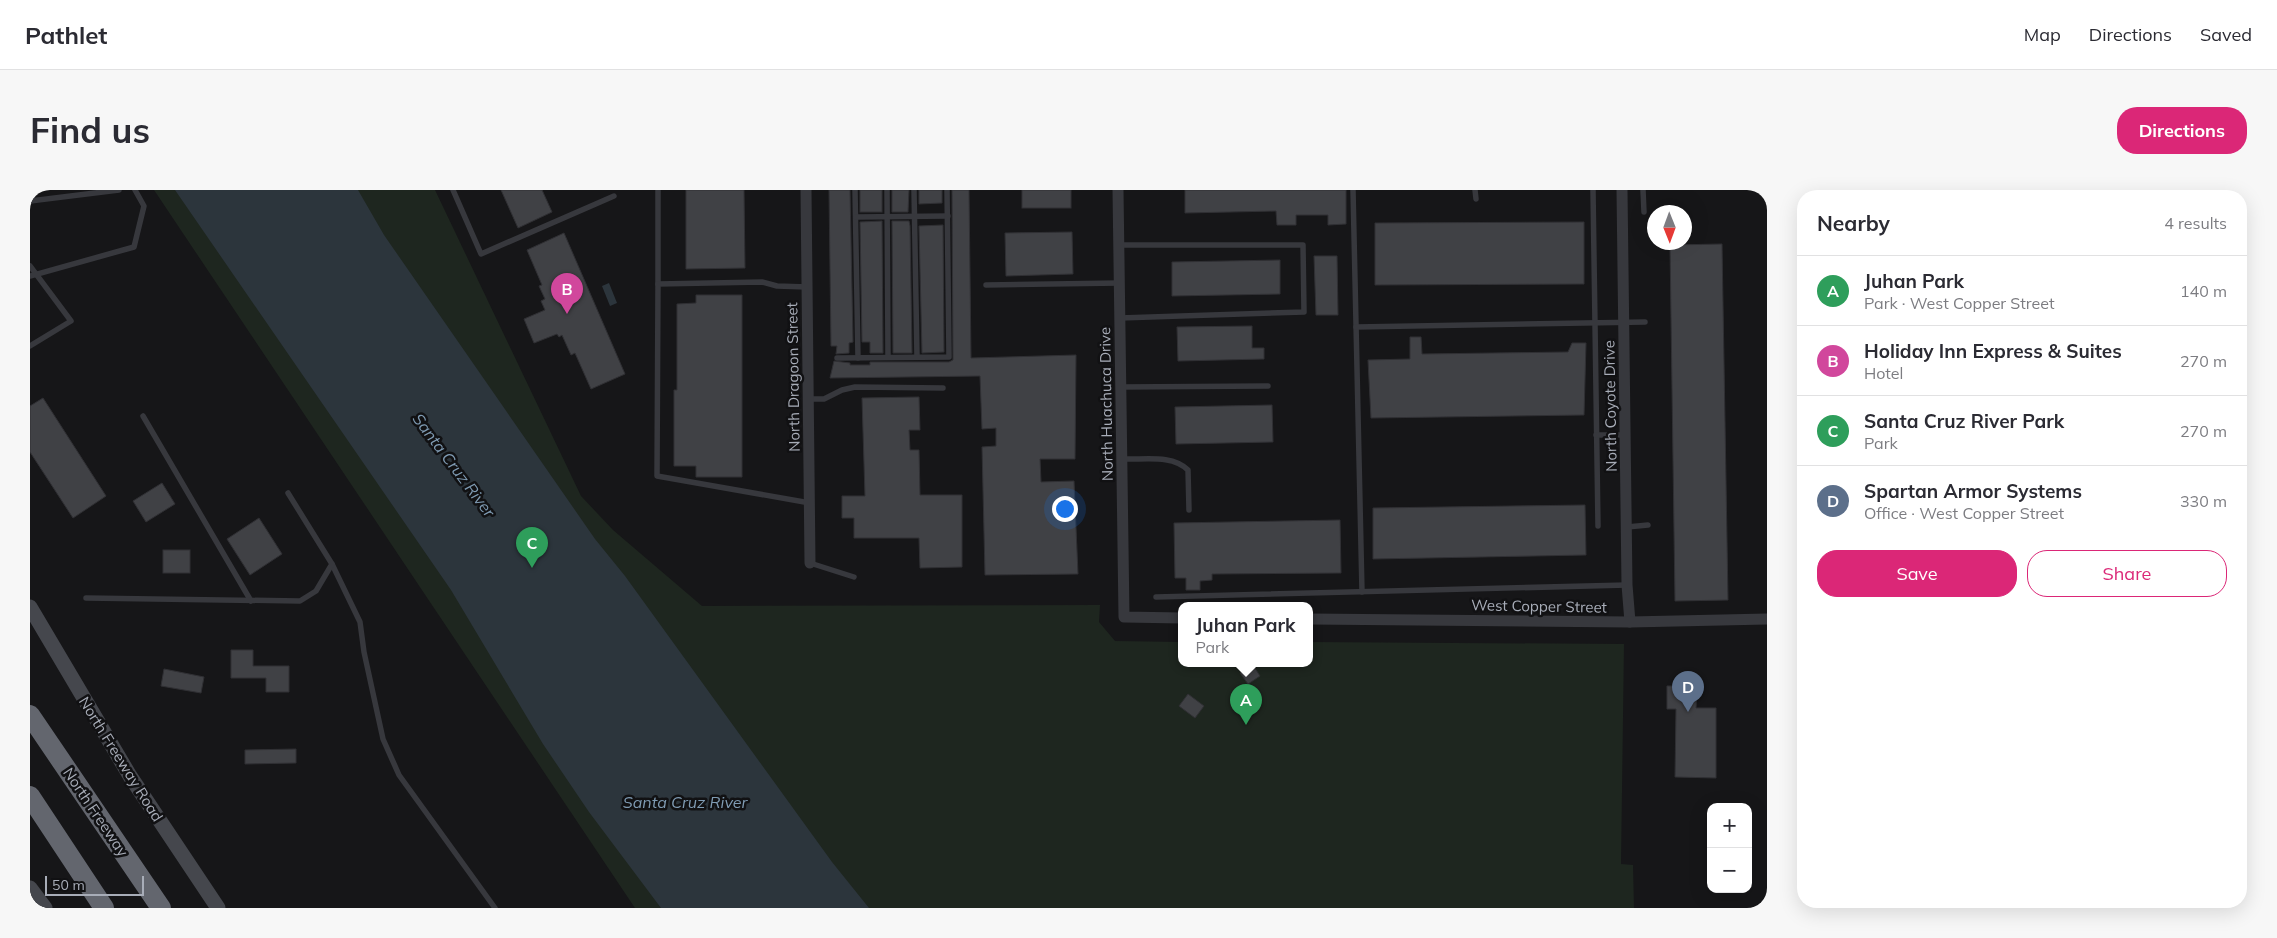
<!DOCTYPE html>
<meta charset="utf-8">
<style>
body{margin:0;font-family:Mulish,sans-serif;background:#f7f7f7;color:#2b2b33}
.controls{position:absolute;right:15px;bottom:15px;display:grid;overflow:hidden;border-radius:10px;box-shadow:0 5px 20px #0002}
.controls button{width:45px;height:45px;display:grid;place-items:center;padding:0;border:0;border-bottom:1px solid #e1e1e2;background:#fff;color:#2b2b33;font:25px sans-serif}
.compass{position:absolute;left:1617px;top:15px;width:45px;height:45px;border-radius:50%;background:#fff;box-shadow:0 5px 20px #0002;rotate:179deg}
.scale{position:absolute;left:15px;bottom:12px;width:99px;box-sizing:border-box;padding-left:5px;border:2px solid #a8adb8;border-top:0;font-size:14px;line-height:18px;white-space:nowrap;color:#a8adb8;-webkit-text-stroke:4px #111113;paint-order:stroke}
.you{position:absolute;left:1034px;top:318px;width:18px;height:18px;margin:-12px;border:4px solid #fff;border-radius:50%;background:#1a73e8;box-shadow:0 0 0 8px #1a73e833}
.badge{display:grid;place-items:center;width:32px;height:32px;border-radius:50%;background:#db2777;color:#fff;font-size:16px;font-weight:700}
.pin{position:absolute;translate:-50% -41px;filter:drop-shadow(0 1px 2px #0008)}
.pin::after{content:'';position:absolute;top:26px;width:18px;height:15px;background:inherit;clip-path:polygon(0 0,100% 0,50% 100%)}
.popup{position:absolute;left:1148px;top:412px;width:135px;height:65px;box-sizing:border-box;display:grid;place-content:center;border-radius:10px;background:#fff;filter:drop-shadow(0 1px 4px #0005);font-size:16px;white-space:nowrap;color:#7c7c81}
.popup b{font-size:19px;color:#2b2b33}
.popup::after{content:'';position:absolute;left:50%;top:100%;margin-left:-10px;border:10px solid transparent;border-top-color:#fff}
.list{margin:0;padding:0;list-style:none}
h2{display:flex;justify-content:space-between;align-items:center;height:65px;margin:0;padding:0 20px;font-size:21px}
h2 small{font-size:16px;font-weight:400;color:#7c7c81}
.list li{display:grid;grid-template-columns:32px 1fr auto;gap:15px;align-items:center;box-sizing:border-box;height:70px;padding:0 20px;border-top:1px solid #e1e1e2}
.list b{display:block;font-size:19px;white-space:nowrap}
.list p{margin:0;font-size:16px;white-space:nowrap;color:#7c7c81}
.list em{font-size:16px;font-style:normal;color:#7c7c81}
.actions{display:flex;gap:10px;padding:15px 20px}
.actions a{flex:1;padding:11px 0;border:1px solid #db2777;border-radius:20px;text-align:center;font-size:18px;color:#db2777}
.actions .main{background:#db2777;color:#fff}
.map{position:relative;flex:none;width:1737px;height:718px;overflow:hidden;border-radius:20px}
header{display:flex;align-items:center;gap:30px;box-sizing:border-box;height:70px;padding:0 25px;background:#fff;border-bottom:1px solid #e1e1e2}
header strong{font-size:24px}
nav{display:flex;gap:28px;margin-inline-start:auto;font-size:18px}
.intro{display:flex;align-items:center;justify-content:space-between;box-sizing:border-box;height:120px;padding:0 30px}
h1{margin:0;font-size:35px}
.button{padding:12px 22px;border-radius:20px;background:#db2777;color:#fff;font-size:18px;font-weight:700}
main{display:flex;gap:30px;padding:0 30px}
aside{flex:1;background:#fff;border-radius:20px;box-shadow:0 5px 20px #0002}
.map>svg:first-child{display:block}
</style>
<header>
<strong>Pathlet</strong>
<nav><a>Map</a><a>Directions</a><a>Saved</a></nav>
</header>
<div class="intro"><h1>Find us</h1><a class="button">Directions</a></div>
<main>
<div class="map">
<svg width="1737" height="718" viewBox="0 0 1737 718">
<rect width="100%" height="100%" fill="#161618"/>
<polygon fill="#1e261f" points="124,0 405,0 551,306 583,340 672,416 1070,415 1069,432 1085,451 1152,452 1152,474 1280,474 1280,452 1594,454 1591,674 1603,675 1604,718 605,718"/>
<g fill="#2c353c">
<polygon points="145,0 328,0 354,45 565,349 595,386 802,672 839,718 631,718 559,622 513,554 421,400"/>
<polygon points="579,93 587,113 580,116 572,96"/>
</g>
<g fill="#404145" stroke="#303034">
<polygon points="471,0 512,0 522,22 488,38"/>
<polygon points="656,0 714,0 715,78 656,79"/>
<polygon points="799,0 820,0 823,152 819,153 819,163 806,164 807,156 801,156"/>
<rect x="830" y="0" width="22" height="22"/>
<polygon points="862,0 879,0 878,22 862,22"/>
<polygon points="889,0 912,0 912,13 889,14"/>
<polygon points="922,0 939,0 941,168 1046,165 1045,269 1010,269 1011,292 1044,291 1048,384 955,385 952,257 966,256 966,238 952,239 950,186 800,188 804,171 820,173 820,175 840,175 840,172 919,172 923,170"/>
<rect x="992" y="0" width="49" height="18"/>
<polygon points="1155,0 1316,0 1316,34 1298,35 1298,25 1266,25 1266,35 1247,35 1246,21 1155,23"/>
<polygon points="852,31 853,163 840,163 840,152 832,152 830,32"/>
<polygon points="862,31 879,31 880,36 882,163 863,163"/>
<polygon points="1554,32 1554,94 1345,95 1345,33"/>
<polygon points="913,35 914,162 892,163 889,36"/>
<polygon points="1042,42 1043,84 976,86 975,43"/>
<polygon points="534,43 595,184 561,199 545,163 541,165 532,145 529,147 527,144 504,153 494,129 515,120 511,111 515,109 509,96 512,95 497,60"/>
<polygon points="1692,54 1698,410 1645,411 1640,55"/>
<polygon points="1284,66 1307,66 1308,125 1286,125"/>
<polygon points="1250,70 1250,104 1142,106 1142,72"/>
<polygon points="666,105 712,105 712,287 666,287 666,276 644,276 644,200 647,200 647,114 666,113"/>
<polygon points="1222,136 1222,158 1234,158 1234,169 1148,171 1147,137"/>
<polygon points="1380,147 1391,147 1392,164 1538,162 1542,153 1556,153 1554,225 1341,228 1338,170 1380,169"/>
<polygon points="889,207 890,240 879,240 880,260 889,260 890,305 932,305 932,377 890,378 889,348 824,348 824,328 812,328 812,306 835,306 832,208"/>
<polygon points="13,208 76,306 43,328 0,262 0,216"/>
<polygon points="1242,215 1243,252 1146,254 1145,217"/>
<polygon points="132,293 145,314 116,332 103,311"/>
<polygon points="1555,315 1556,365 1343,369 1343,318"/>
<polygon points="229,328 252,364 220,385 197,349"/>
<polygon points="1310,330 1311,383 1182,384 1182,390 1170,391 1170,400 1156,400 1156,388 1145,388 1144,333"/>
<rect x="133" y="360" width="27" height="23"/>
<polygon points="201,460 223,460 223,476 259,476 259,502 236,502 236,488 201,488"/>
<polygon points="1223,475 1230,486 1218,494 1210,483"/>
<polygon points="134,479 174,487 171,503 131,496"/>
<polygon points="1637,496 1667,496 1666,518 1686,518 1686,588 1645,587 1646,519 1637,519"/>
<polygon points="1158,504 1174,516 1165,528 1149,516"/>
<polygon points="266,559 266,573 215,574 215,560"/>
</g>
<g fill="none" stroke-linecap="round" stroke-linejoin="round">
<g stroke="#37383d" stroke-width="5.5">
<polyline points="423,0 451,64 584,6"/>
<polyline points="825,0 828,168"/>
<polyline points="857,0 858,167"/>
<polyline points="884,0 887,167"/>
<polyline points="1323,0 1332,402"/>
<polyline points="1445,0 1446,9"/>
<polyline points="1563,0 1568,336"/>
<polyline points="1613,0 1614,22"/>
<polyline points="0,11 89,0"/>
<polyline points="826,27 918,26"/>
<polyline points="1089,55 1273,55 1274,122 1090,128"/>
<polyline points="0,76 41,131 0,156"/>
<polyline points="0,86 104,57 114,16 105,0"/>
<polyline points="628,94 628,1"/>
<polyline points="956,95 1090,93"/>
<polyline points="777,97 747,96 732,92 628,94 627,286 780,313"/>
<polyline points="1326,137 1615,132"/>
<polyline points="807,168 919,167 917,0"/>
<polyline points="1091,197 1238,196"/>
<polyline points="778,209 794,209 812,200 825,197 913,198"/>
<polyline points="113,226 221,411"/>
<polyline points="1566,245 1595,245"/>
<path d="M1092 269C1114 270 1142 264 1158 280L1159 320"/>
<polyline points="1597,337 1618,335"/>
<polyline points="780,373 824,387"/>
<polyline points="302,374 330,432 334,462 353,549 369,585 465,718"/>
<polyline points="1126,407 1597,395"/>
<polyline points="56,408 270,411 286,401 302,374 258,303"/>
</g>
<g stroke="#37383d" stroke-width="11">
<polyline points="776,0 780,373"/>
<polyline points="1088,0 1094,427 1152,428"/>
<polyline points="1592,0 1597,395 1600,432"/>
<polyline points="1280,429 1600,432 1737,429"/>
</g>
<g stroke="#45474d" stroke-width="15">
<polyline points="0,417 100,586 188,718"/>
<polyline points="0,698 15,718"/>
</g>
<g stroke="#63666e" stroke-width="20">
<polyline points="0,525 131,718"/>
<polyline points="0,606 74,718"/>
</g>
</g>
<g text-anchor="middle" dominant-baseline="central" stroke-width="5" stroke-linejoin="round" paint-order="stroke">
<g font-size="15" fill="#a8adb8" stroke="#111113">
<text transform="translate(763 187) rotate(-91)">North Dragoon Street</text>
<text transform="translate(1076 214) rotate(-91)">North Huachuca Drive</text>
<text transform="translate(1580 216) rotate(-91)">North Coyote Drive</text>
<text transform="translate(1509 416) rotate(1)">West Copper Street</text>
<text transform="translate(91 569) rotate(58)">North Freeway Road</text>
<text transform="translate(66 622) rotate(56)">North Freeway</text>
</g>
<g font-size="16" font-style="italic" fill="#7f9bb3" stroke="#111113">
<text transform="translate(424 275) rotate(53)">Santa Cruz River</text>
<text x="655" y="612">Santa Cruz River</text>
</g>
</g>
</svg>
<div class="controls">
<button>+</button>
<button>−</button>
</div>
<svg class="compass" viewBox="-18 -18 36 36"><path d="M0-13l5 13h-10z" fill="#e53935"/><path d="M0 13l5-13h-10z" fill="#7c7c81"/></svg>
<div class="scale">50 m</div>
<div class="you"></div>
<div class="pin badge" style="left:1216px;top:535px;background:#2e9e5b">A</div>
<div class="popup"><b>Juhan Park</b>Park</div>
<div class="pin badge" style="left:537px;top:124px;background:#d1479c">B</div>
<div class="pin badge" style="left:502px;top:378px;background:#2e9e5b">C</div>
<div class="pin badge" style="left:1658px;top:522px;background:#5c6f8a">D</div>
</div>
<aside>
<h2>Nearby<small>4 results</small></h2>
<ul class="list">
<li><span class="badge" style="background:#2e9e5b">A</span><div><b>Juhan Park</b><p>Park · West Copper Street</p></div><em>140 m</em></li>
<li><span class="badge" style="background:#d1479c">B</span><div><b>Holiday Inn Express &amp; Suites</b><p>Hotel</p></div><em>270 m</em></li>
<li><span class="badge" style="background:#2e9e5b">C</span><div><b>Santa Cruz River Park</b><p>Park</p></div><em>270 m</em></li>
<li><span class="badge" style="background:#5c6f8a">D</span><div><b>Spartan Armor Systems</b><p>Office · West Copper Street</p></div><em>330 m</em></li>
</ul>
<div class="actions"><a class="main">Save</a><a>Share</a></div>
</aside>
</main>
